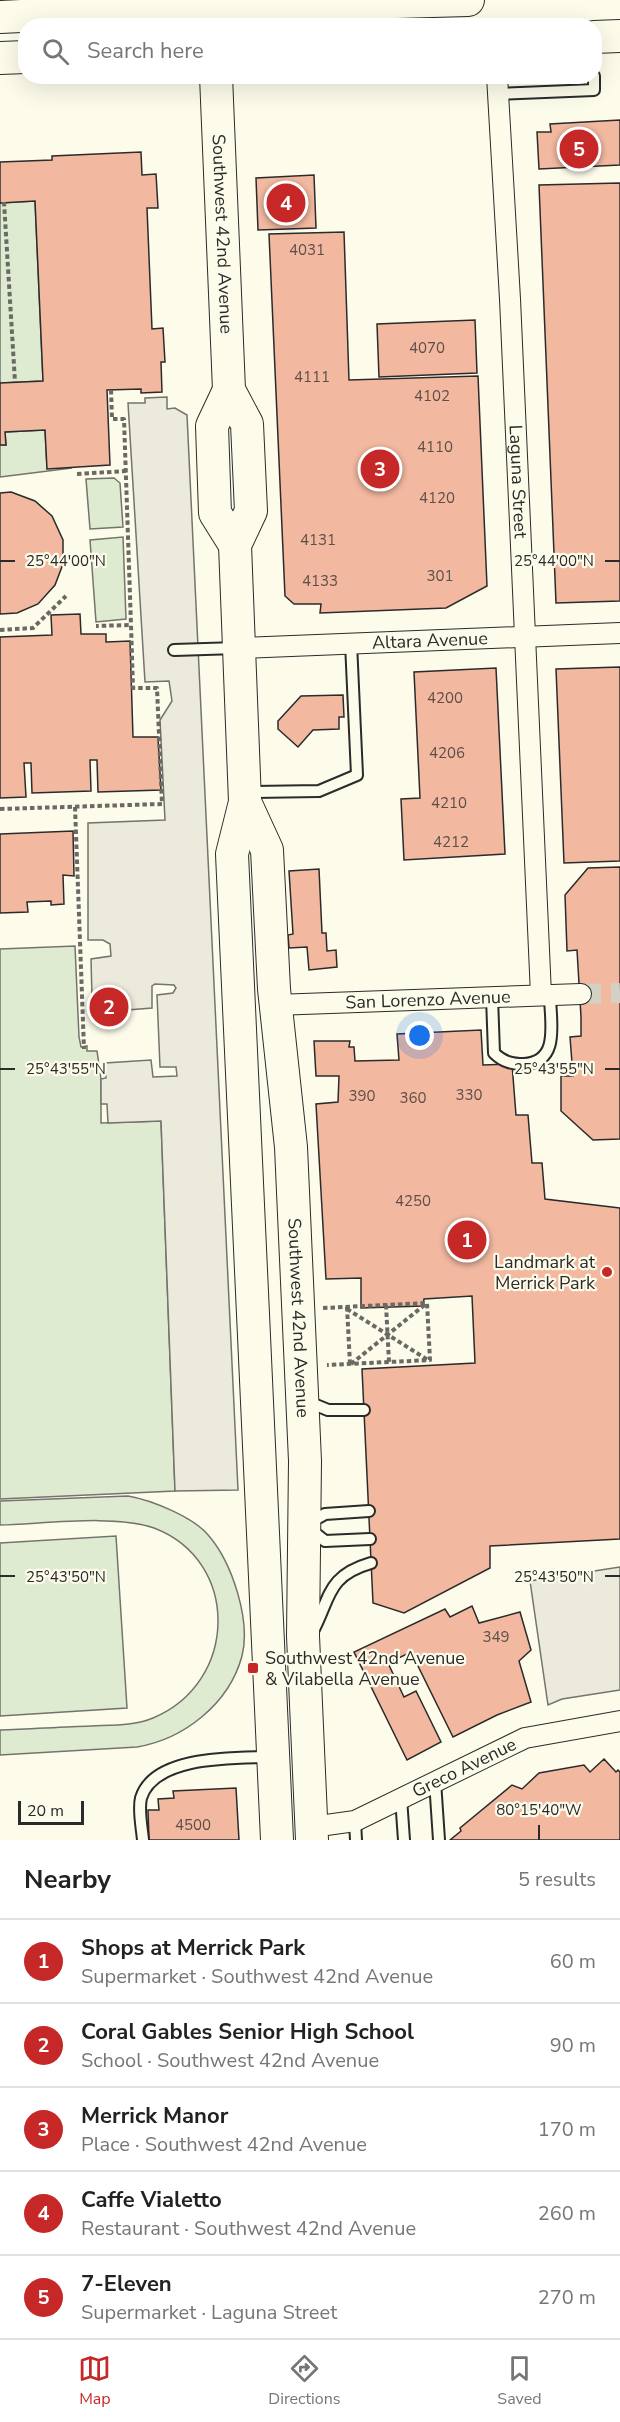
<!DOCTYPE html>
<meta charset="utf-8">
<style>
body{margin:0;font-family:"Nunito Sans",sans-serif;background:#f2f2f2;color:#222}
.scale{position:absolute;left:18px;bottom:15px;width:66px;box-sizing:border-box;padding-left:6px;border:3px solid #2b2b2b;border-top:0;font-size:16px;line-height:21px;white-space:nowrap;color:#2b2b2b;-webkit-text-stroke:4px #fdfbea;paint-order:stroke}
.you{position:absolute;left:420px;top:1036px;width:21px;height:21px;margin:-15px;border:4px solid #fff;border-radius:50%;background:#1a73e8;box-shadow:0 0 0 9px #1a73e833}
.badge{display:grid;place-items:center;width:39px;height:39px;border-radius:50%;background:#c62828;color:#fff;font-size:20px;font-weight:700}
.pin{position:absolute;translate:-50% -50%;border:3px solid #fff;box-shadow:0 2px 6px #0006}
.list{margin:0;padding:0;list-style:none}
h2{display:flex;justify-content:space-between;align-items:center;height:78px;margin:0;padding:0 24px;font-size:26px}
h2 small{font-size:20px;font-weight:400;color:#767676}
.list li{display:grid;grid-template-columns:39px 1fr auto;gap:18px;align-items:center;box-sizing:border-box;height:84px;padding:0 24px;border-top:2px solid #e0e0e0}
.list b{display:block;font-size:22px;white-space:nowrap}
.list p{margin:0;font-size:20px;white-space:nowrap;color:#767676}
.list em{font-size:20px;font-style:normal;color:#767676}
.icon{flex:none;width:33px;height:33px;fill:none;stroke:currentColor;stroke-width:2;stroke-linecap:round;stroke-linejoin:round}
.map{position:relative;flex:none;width:620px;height:1840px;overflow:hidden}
.search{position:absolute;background:#fff;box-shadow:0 6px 24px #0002;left:18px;right:18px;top:18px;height:66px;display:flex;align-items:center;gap:15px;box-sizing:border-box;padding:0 21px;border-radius:24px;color:#767676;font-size:22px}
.sheet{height:498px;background:#fff}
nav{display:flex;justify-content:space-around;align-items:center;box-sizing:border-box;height:84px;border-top:2px solid #e0e0e0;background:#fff;font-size:16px;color:#767676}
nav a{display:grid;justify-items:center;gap:3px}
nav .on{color:#c62828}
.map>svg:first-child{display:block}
</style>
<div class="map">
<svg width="620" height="1840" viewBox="0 0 620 1840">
<rect width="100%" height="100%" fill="#fdfbea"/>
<g fill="#deebd1" stroke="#74746e" stroke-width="1.5">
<polygon points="35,201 43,381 0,383 0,203"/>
<polygon points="45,430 47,468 72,468 0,477 0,445 6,445 5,432"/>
<polygon points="114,478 120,483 123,527 90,529 86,479"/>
<polygon points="123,537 126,619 96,622 90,540"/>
<polygon points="75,946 79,1037 81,1047 87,1046 87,1051 97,1051 101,1079 101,1123 161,1121 175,1491 0,1499 0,949"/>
<path d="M128 1496C151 1500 194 1517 209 1536 232 1563 251 1620 242 1656 229 1704 184 1739 137 1747L0 1755V1730C30 1729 61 1727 91 1726 112 1725 134 1726 153 1718 238 1683 241 1561 154 1528 115 1514 42 1524 0 1525V1501Z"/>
<polygon points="116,1536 127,1708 0,1716 0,1543"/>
</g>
<g fill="#eceadb" stroke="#74746e" stroke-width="1.5">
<polygon points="167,397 167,409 175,408 187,415 238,1490 175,1491 161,1121 108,1123 107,1104 101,1104 101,1079 106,1078 105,1063 151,1060 153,1077 177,1076 176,1067 160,1067 157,995 173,993 176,988 174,985 155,984 152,986 152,1008 115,1011 113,998 92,997 91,959 111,956 110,944 103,940 88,940 88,823 165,820 160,720 172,701 169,681 145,682 128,403 145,403 145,398"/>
<polygon points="620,1567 620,1690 562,1699 548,1705 530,1581"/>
</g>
<g fill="#f2b8a0" stroke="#2b2b2b" stroke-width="1.5">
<polygon points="620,120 620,165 539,169 537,132 551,132 550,124"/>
<polygon points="141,152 142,175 156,174 158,208 147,208 152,329 163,328 165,362 161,362 162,392 141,393 141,389 107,390 110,465 47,469 45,430 5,432 6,445 0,445 0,383 43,381 35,201 0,203 0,162 52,160 52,156"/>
<polygon points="314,175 316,228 258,230 256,178"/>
<polygon points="620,183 620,601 556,603 539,185"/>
<polygon points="344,232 349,380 478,376 487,586 446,608 320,613 321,604 294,604 285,596 269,234"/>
<polygon points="475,320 477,373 379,377 377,324"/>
<polygon points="11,492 35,501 52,516 63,540 63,564 55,585 38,604 17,613 0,614 0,493"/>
<polygon points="80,614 81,634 106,634 106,642 130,641 133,737 158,737 161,790 98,792 97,760 90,760 91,791 32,793 31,763 24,763 26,797 0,798 0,637 52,635 51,615"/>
<polygon points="620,667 620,861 564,863 556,669"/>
<polygon points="496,668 505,854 404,860 401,799 420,798 414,672"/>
<polygon points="343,695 344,717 339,717 339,729 313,730 298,747 278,729 278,721 301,696"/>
<polygon points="73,831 74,876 63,875 64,904 51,905 51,901 27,902 28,912 0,913 0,834"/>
<polygon points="620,867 620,1139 593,1140 561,1111 561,1076 573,1076 570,1037 581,1036 581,1017 577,950 567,951 565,895 588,868"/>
<polygon points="319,869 322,933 326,933 327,951 336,950 337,967 309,970 307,947 289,948 288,935 293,934 289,871"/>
<polygon points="481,1030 483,1065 512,1064 516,1115 528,1115 532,1163 542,1163 545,1199 620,1208 620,1539 490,1546 490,1568 404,1613 373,1603 362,1369 475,1363 472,1296 424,1299 423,1306 361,1308 361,1278 326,1279 316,1104 338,1102 339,1076 316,1076 314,1041 350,1041 349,1047 354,1047 355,1061 399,1060 397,1034"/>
<polygon points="472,1606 479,1623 520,1612 531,1650 519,1661 531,1702 497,1715 453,1737 411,1652 388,1663 404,1697 416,1691 441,1742 407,1760 354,1652 445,1609 450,1617"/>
<polygon points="604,1759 616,1772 618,1770 620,1772 620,1840 450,1840 461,1831 460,1828 512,1785 522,1789 539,1773 584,1765 590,1772"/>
<polygon points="236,1788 239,1840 149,1840 148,1810 159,1810 158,1799 174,1798 173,1791"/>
</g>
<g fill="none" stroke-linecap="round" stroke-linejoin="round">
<polyline stroke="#d3d1c4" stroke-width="20" stroke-dasharray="20 10" stroke-linecap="butt" points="581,994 620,993"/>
<defs>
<g id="lane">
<polyline points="498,94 594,90 594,76"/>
<polyline points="174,650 237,648"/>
<polyline points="246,792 319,791 357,775 351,643"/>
<path d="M492 997 494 1053C503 1062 512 1064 524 1064 561 1062 550 1021 550 995"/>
<polyline points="306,1401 328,1410 364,1410"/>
<polyline points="369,1511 325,1514 305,1525 325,1541 370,1539"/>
<path d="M312 1633C331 1598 326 1576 371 1563"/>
<polyline points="435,1781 439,1840"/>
<polyline points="401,1798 404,1840"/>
<polyline points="355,1821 356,1840"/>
<path d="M143 1840C142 1828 138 1810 141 1798 154 1755 236 1758 271 1757"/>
</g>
<g id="street">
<path id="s1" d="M497 76 510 299 541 995"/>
<path id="s2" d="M240 648 620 633"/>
<path id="s3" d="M275 1005 581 994"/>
<path id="s4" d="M312 1827 355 1821 525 1738 620 1721"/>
</g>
<g id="primary">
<polyline points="0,17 213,7 468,0"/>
<polyline points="594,37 620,36"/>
<polyline points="0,58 26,57"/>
<path id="s5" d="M216 76 229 390 247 424 251 511 235 545 245 802 232 854 277 1840"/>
<polyline points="229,390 212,426 215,513 235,545"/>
<path id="s6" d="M245 802 267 850 274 989 291 1147 305 1461 303 1636 312 1840"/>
</g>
</defs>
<use href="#lane" stroke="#2b2b2b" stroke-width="14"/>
<use href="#street" stroke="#2b2b2b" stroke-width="22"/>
<use href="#primary" stroke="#2b2b2b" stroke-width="34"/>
<g stroke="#6a6964" stroke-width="4" stroke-dasharray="4.5 3" stroke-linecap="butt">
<polyline points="4,202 15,382"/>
<polyline points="111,390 112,419 124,419 131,625"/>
<polyline points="77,474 126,471"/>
<polyline points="0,630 33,628 66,596"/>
<polyline points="75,807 84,1049"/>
<polyline points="0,809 162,804 157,688 133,688 131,625 96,626"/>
<polyline points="386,1305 389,1362"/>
<polyline points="347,1307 350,1364"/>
<polyline points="323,1308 427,1303 430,1360 327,1365"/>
<polyline points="347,1309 428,1360"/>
<polyline points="351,1364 427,1303"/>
</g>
<use href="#lane" stroke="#fdfbea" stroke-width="10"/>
<use href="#street" stroke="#fdfbea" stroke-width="20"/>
<use href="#primary" stroke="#fdfbea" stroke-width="32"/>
</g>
<path fill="none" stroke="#2b2b2b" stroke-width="2" d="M0 561H15M605 561H620M0 1069H15M605 1069H620M0 1576H15M605 1576H620M539 1825V1840"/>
<g fill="#c62828" stroke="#fdfbea" stroke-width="2">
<circle cx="607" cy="1272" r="6"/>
<rect x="247" y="1662" width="12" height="12" rx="3"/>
</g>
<g text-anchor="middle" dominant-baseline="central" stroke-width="4.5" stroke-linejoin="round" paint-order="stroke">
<g font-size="15" fill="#5d4e48">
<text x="307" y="250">4031</text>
<text x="427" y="348">4070</text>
<text x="312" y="377">4111</text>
<text x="432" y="396">4102</text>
<text x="435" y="447">4110</text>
<text x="437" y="498">4120</text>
<text x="318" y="540">4131</text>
<text x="440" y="576">301</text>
<text x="320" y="581">4133</text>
<text x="445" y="698">4200</text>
<text x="447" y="753">4206</text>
<text x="449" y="803">4210</text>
<text x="451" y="842">4212</text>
<text x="469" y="1095">330</text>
<text x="362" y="1096">390</text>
<text x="413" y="1098">360</text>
<text x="413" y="1201">4250</text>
<text x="496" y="1637">349</text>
<text x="193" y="1825">4500</text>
</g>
<g font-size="18" fill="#2b2b2b" stroke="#fdfbea">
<text stroke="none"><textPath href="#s5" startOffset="158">Southwest 42nd Avenue</textPath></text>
<text stroke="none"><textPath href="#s1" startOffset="406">Laguna Street</textPath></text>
<text stroke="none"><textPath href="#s2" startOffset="190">Altara Avenue</textPath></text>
<text stroke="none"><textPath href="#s3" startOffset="153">San Lorenzo Avenue</textPath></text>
<text stroke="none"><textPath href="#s6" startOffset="522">Southwest 42nd Avenue</textPath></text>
<text stroke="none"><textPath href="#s4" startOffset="165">Greco Avenue</textPath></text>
</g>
<g font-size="18" fill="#2b2b2b" stroke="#fdfbea" text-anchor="end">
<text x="595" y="1262">Landmark at<tspan x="595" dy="21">Merrick Park</tspan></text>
<text x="265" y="1658" text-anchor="start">Southwest 42nd Avenue<tspan x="265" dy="21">&amp; Vilabella Avenue</tspan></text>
</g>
</g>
<g font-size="15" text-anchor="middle" fill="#2b2b2b" stroke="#fdfbea" stroke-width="4.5" stroke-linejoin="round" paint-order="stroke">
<text x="66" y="566">25°44'00"N</text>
<text x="554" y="566">25°44'00"N</text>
<text x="66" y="1074">25°43'55"N</text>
<text x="554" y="1074">25°43'55"N</text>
<text x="66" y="1582">25°43'50"N</text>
<text x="554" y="1582">25°43'50"N</text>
<text x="539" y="1815">80°15'40"W</text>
</g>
</svg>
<div class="scale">20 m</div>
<div class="you"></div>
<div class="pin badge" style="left:467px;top:1240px">1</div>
<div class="pin badge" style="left:109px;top:1007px">2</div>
<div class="pin badge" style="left:380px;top:469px">3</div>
<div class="pin badge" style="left:286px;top:203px">4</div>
<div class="pin badge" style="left:579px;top:149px">5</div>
<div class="search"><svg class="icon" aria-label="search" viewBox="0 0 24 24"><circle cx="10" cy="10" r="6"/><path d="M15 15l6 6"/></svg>Search here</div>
</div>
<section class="sheet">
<h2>Nearby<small>5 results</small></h2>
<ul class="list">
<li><span class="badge">1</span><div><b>Shops at Merrick Park</b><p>Supermarket · Southwest 42nd Avenue</p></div><em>60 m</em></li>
<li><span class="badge">2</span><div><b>Coral Gables Senior High School</b><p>School · Southwest 42nd Avenue</p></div><em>90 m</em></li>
<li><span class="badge">3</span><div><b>Merrick Manor</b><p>Place · Southwest 42nd Avenue</p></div><em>170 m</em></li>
<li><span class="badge">4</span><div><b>Caffe Vialetto</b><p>Restaurant · Southwest 42nd Avenue</p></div><em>260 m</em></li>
<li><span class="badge">5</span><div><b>7-Eleven</b><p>Supermarket · Laguna Street</p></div><em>270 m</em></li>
</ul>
</section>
<nav>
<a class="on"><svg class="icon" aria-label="map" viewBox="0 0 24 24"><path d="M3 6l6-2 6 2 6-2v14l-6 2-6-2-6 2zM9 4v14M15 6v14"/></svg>Map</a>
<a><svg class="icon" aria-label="directions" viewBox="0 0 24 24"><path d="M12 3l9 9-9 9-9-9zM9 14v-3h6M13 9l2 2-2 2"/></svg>Directions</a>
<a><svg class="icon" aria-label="saved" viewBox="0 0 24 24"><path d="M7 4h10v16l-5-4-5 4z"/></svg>Saved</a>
</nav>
